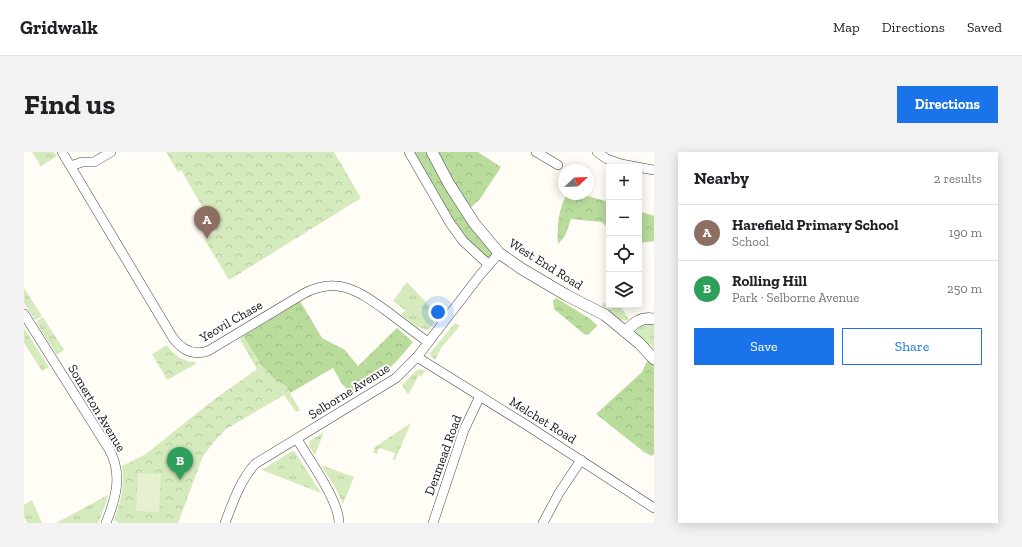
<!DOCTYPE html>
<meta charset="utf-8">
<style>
body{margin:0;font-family:"Zilla Slab",serif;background:#f2f2f2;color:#202124}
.controls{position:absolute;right:12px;top:12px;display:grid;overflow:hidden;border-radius:0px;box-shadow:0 2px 10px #0003}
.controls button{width:36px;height:36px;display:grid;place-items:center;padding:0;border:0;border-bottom:1px solid #e0e0e0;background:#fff;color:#202124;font:20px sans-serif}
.compass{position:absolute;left:534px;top:12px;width:36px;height:36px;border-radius:50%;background:#fff;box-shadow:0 2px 10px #0003;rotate:67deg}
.you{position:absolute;left:414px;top:160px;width:14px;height:14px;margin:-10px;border:3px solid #fff;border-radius:50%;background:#1a73e8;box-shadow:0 0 0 6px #1a73e833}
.badge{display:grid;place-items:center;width:26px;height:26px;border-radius:50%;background:#1a73e8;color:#fff;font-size:13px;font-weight:700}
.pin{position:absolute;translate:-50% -33px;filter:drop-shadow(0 1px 2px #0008)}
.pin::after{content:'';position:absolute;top:21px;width:14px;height:12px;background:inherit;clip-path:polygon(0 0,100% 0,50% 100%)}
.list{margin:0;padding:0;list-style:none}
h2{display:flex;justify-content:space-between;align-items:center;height:52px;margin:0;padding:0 16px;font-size:17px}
h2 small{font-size:13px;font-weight:400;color:#757577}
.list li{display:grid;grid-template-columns:26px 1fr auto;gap:12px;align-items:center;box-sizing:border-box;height:56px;padding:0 16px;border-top:1px solid #e0e0e0}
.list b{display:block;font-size:15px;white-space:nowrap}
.list p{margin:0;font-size:13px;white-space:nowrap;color:#757577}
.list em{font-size:13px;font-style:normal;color:#757577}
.actions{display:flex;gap:8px;padding:12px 16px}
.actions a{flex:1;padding:9px 0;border:1px solid #1a73e8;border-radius:0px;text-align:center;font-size:14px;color:#1a73e8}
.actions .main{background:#1a73e8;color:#fff}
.icon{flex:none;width:22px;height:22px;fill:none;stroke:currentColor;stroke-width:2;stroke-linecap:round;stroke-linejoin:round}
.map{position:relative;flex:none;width:630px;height:371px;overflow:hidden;border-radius:0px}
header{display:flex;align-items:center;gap:24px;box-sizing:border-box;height:56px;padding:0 20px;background:#fff;border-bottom:1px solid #e0e0e0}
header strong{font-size:19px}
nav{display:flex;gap:22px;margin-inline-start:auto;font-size:14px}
.intro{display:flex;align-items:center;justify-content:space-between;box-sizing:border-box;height:96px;padding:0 24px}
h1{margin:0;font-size:28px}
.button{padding:10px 18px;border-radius:0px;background:#1a73e8;color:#fff;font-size:14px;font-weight:700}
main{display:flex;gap:24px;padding:0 24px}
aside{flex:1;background:#fff;border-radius:0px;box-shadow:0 2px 10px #0003}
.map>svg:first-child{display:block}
</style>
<header>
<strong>Gridwalk</strong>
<nav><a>Map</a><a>Directions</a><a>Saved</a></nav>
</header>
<div class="intro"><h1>Find us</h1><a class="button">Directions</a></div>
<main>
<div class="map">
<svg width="630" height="371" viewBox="0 0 630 371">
<defs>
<pattern id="grass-tufts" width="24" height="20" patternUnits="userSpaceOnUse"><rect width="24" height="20" fill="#d5ebbd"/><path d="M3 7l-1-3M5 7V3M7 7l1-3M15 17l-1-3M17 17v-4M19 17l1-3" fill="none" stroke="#b6c8a1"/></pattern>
<pattern id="forest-crowns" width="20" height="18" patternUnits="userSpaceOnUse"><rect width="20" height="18" fill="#b9dc9c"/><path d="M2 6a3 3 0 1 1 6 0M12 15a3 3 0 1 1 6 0" fill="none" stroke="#9ebc85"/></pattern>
<pattern id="park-crowns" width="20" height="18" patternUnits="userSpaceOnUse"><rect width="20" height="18" fill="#d5ebbd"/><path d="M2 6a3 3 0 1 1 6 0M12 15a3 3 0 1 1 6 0" fill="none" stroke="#b6c8a1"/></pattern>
</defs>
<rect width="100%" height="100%" fill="#fffdf5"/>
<g fill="url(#grass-tufts)">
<polygon points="383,130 415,164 405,178 393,175 377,163 381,158 369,149"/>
<polygon points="0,136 18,164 11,168 0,151"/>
<path d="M579 151 598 156 605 168C598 171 581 161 578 154Z"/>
<polygon points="19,165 40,198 33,203 12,170"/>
<polygon points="630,167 630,197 626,192 624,200 615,191 611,177 619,169"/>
<polygon points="431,171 436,174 417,196 411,208 407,205 406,201"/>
<polygon points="0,176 25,215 18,219 0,191"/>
<polygon points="398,217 401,219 397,225 395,223 384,243 378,233 393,218"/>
<polygon points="387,271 371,308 369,307 371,301 355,296 353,302 349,300 351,295"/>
<polygon points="300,280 291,303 285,294 286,289"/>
<polygon points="268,299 271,300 297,341 238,318"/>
<polygon points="297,313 330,325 319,352 312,337"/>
<polygon points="84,343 82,351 74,371 32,371"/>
<polygon points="8,348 18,371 3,371 0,365 0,353"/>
</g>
<g fill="url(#forest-crowns)">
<polygon points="385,0 454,0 477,15 456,47 443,59 475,101 465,113 439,89"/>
<path d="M543 42H557L585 50V77L578 70 547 67 541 84 534 92C533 74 534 58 543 42Z"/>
<polygon points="615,59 630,64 630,89 615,91"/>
<polygon points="532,146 565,166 573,173 573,174 564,183 560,182 530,157 529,149"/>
<path d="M276 149 298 186 321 198 334 214 373 176 389 190C373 210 352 233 327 241L318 232 309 216 266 241 262 234 252 229 237 213 219 184Z"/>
<polygon points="626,203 630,208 630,302 628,304 620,300 572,262 618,220"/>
</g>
<g fill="url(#park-crowns)">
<polygon points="8,0 30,0 33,4 17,14"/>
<polygon points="142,0 310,0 337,46 205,128 181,88 193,80 157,18 154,20"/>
<path d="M219 184 237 213 252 229 262 234 276 258 272 260 260 243 202 277 189 291 179 304 154 371H95L90 368C97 348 101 335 98 314L122 302 188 249 233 217 215 186Z"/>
<path d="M143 193C149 202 159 210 171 210L172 212 143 228 128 202Z"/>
</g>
<polygon fill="#e6f2cf" points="114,321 137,322 135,360 112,359"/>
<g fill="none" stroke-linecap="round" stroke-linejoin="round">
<defs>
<g id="minor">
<path d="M38 0 149 186C158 198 169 204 184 199L279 142C314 123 336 140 364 160 377 170 390 180 404 190"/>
<polyline points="385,0 426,71 439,89 465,113"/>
<polyline points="512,0 534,13"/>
<polyline points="573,0 583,7 597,12 630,18"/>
<polyline points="47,14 58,10 70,10 87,0"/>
<path d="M0 162 85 297C99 322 92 346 82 371"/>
<polyline points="393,205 504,274 630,356"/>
<path d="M273 287C285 308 315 348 315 371"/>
<path d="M201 371C209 350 216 329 231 312L372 226 393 205 456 123 475 101"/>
<polyline points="409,371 440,278 456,244"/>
<polyline points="519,371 535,341 557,308"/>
</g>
<g id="tertiary">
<polyline points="408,0 425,32 450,71 475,101 498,117 542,143 581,163 615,191 630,207"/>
<path d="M602 180C610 170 617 165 630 167"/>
</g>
</defs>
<use href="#minor" stroke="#444" stroke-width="10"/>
<use href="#tertiary" stroke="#444" stroke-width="12"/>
<use href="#minor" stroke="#fff" stroke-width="9"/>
<use href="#tertiary" stroke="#fff" stroke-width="11"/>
</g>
<g text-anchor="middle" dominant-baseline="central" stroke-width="4" stroke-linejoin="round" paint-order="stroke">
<g font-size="13" fill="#111" stroke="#fff">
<text transform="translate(522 112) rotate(32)">West End Road</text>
<text transform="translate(207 169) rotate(-30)">Yeovil Chase</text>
<text transform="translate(325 239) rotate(-32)">Selborne Avenue</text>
<text transform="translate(73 256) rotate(59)">Somerton Avenue</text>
<text transform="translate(519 268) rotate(32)">Melchet Road</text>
<text transform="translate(419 303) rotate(-70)">Denmead Road</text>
</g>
</g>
</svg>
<div class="controls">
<button>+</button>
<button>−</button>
<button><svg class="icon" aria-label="locate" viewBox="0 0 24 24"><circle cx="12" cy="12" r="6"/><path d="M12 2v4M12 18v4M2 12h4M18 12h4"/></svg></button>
<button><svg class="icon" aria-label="layers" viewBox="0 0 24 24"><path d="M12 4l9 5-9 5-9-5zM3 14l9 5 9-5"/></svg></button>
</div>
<svg class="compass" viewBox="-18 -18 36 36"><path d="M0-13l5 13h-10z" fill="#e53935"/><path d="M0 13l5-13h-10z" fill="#757577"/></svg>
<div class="you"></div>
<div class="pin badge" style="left:183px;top:87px;background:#8d6e63">A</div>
<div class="pin badge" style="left:156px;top:328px;background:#2e9e5b">B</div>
</div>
<aside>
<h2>Nearby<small>2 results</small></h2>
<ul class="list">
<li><span class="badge" style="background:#8d6e63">A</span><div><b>Harefield Primary School</b><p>School</p></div><em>190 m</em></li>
<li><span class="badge" style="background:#2e9e5b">B</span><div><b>Rolling Hill</b><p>Park · Selborne Avenue</p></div><em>250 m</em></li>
</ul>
<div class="actions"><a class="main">Save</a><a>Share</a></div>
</aside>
</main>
